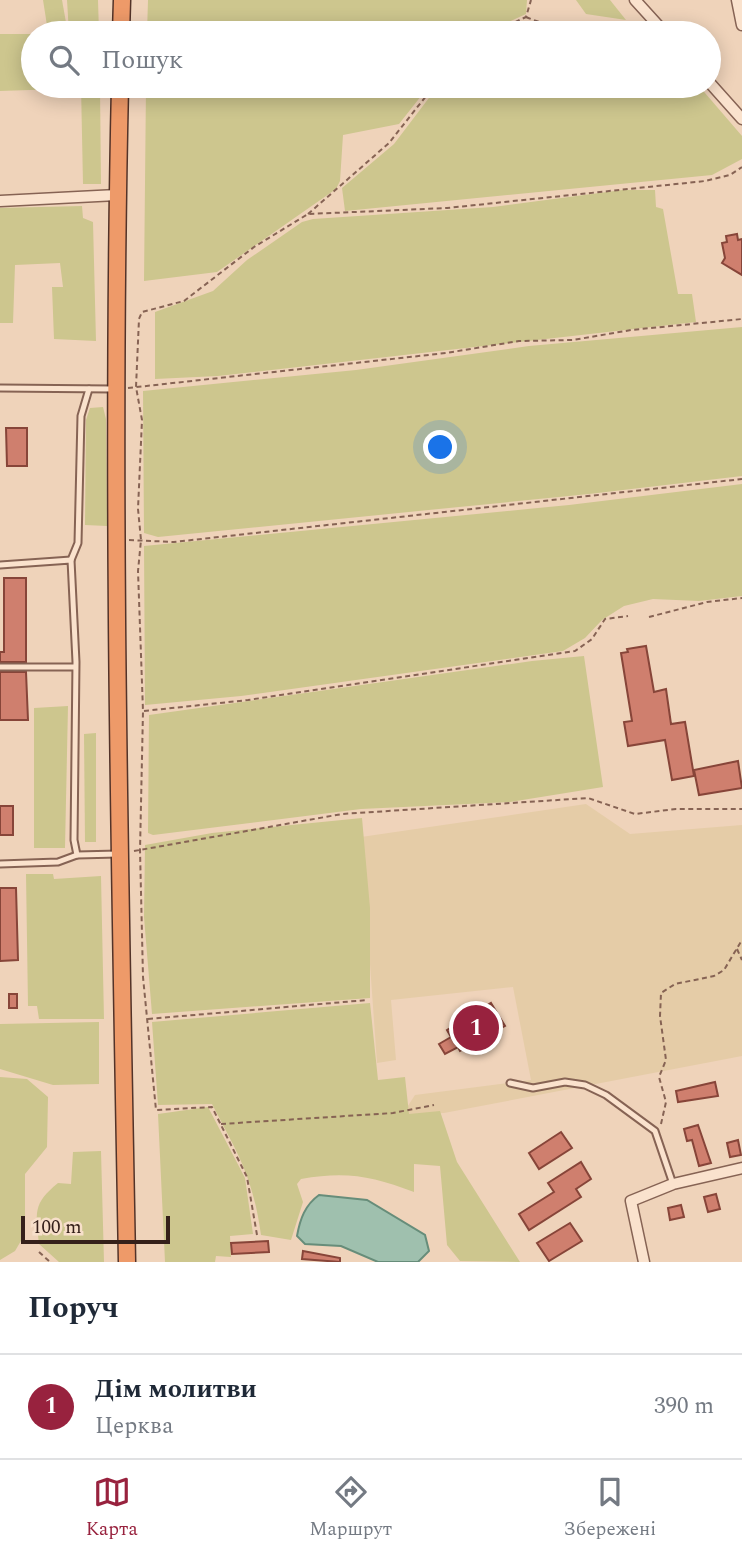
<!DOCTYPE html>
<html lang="uk">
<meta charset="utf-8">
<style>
body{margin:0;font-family:Spectral,serif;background:#f2f2f3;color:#1f2937}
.scale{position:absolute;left:21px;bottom:18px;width:149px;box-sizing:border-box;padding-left:7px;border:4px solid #35201a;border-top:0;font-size:19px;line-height:24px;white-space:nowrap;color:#35201a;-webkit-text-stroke:5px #f7dfca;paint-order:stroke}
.you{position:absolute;left:441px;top:448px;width:24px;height:24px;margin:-18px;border:5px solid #fff;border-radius:50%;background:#1a73e8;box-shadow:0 0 0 10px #1a73e833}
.badge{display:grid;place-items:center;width:46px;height:46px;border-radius:50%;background:#98223e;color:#fff;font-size:23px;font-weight:700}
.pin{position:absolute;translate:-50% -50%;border:4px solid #fff;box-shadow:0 2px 7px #0006}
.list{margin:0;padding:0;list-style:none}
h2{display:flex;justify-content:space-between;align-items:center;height:91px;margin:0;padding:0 28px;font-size:30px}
h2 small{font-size:23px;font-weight:400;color:#747a83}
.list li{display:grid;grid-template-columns:46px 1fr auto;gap:21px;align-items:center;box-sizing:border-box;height:105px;padding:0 28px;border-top:2px solid #e0e1e3}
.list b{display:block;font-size:26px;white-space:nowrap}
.list p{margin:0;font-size:23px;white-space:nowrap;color:#747a83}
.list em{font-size:23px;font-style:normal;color:#747a83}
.icon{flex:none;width:38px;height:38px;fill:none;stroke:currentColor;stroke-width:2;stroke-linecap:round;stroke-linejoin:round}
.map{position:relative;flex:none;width:742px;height:1262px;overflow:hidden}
.search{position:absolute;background:#fff;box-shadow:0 4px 18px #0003;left:21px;right:21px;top:21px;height:77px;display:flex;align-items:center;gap:18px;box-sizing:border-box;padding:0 24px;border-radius:38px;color:#747a83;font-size:26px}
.sheet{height:196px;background:#fff}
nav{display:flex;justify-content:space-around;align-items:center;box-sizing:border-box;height:98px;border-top:2px solid #e0e1e3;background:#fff;font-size:19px;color:#747a83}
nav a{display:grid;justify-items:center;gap:4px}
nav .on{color:#98223e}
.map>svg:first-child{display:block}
</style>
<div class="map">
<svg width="742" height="1262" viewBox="0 0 742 1262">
<rect width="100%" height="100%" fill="#efd3ba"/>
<polygon fill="#e5cca7" points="586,804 630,834 742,825 742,1056 444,1113 402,1115 415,1095 531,1080 513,987 391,1000 396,1060 377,1063 361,837"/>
<g fill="#cdc68e">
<polygon points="43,0 62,0 67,28 64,33 48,32"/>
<polygon points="67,0 98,0 99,33 69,33"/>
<polygon points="148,0 527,0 526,14 484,33 147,33"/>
<polygon points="576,0 610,0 626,20 586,14"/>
<polygon points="648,25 655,33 590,33"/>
<polygon points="0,34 33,34 33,86 59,86 60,89 0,91"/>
<polygon points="81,86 100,86 101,184 83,184"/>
<polygon points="146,86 429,86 399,124 343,135 340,181 336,189 217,272 144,281"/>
<polygon points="438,86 699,86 742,136 742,159 712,175 345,211 342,188 394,144"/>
<polygon points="622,190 655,190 656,207 663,209 678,294 692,294 696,322 218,376 155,379 155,312 213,291 247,260 302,222 313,219 493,207"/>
<polygon points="82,206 83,218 93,222 96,341 54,339 52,287 63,287 60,263 15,265 13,323 0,323 0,208"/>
<polygon points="742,327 742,476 589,494 158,537 144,533 143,391 356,370 529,346"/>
<polygon points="103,407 106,419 107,526 85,525 86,420 90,408"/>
<polygon points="742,484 742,596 699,601 653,599 624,606 602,620 585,638 563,651 241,696 145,705 144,546 569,505"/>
<polygon points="584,656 603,787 510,802 361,809 153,835 148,833 149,715 532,661"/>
<polygon points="68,706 65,848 34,848 34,708"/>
<polygon points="96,733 96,842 85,842 84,734"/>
<polygon points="362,818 370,908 370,998 152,1014 144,917 145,845 212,833"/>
<polygon points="26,874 53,874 54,879 101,876 104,1019 39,1019 37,1006 28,1006"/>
<path d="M370 1003 378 1080 405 1077 409 1114 440 1111 457 1162 520 1262 460 1261 447 1245 440 1166 414 1164V1192C372 1176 346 1171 301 1179L297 1184 303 1202 291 1240 261 1235C253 1177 238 1154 212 1104L158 1105 152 1022Z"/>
<polygon points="99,1022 99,1084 53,1085 0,1069 0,1024"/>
<polygon points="0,1077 27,1079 48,1097 47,1147 25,1174 25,1234 15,1251 0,1260"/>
<polygon points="208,1107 245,1178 253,1234 230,1236 231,1257 216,1256 215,1262 165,1262 158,1114"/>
<path d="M101 1151 104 1262H59L39 1244C36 1213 32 1204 58 1183L71 1184 73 1152Z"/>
</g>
<path fill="#9fc0ae" stroke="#678d7a" stroke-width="2" d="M319 1195 367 1200 425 1235 429 1251 418 1262H378L341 1246 305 1244 297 1236C300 1219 305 1205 319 1195Z"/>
<g fill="#cf7f6e" stroke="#874539" stroke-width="2">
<polygon points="737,234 738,240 742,239 742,275 722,263 725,258 722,243 727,242 726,236"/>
<polygon points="6,428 27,428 27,466 7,466"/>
<polygon points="4,578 26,578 26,662 0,662 0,652 4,652"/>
<polygon points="646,646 654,692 666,689 671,724 685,722 694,776 672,780 665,740 628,746 624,722 632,721 621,653 628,652 627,649"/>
<polygon points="0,672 26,672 28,720 0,720"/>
<polygon points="738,761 742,788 699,795 694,770"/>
<rect x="0" y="806" width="13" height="29"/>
<polygon points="0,888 16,888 18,960 0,961"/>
<rect x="9" y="994" width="8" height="14"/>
<polygon points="491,1003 505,1026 496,1031 499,1036 489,1042 486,1037 460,1051 458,1047 445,1054 439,1044 451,1037 447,1030"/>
<polygon points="715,1082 718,1096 678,1102 676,1091"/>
<polygon points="698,1125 711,1163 699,1166 692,1140 687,1141 684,1129"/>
<polygon points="561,1132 572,1148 539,1169 529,1153"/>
<polygon points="738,1140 741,1155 730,1157 727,1143"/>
<polygon points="581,1162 591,1179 576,1189 581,1197 529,1230 519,1214 554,1192 548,1183"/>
<polygon points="716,1194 720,1209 708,1212 704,1197"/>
<polygon points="681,1205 684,1217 670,1220 668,1208"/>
<polygon points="570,1223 582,1241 549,1261 537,1243"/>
<polygon points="268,1241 269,1252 232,1254 231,1243"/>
<polygon points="303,1251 340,1258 340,1262 302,1259"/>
</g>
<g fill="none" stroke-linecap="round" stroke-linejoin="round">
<defs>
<g id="service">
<polyline points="0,388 112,389"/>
<polyline points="71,560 78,543 81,416 89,389"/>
<polyline points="0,565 71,560 76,662 74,840 77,855"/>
<polyline points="0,667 75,667"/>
<polyline points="0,864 58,862 77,855 118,854"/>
<polyline points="510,1083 533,1088 565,1082 585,1085 606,1095 655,1131 673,1184"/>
</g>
<g id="minor">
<polyline points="635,0 665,33"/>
<polyline points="737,0 742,25"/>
<polyline points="709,82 742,119"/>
<polyline points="0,201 117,195"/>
<polyline points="644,1262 631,1201 673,1184 742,1168"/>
</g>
<g id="trunk">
<polyline points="121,33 122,0"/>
<path d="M120 86C111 478 120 870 127 1262"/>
</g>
</defs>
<use href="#service" stroke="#866354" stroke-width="9"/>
<use href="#minor" stroke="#866354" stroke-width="13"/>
<use href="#trunk" stroke="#533329" stroke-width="19"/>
<g stroke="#866354" stroke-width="2" stroke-dasharray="5 3.5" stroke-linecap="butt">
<path d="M526 17C564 33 601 30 641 23"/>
<polyline points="492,33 526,17 531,0"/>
<polyline points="308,214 389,143 434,86"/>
<polyline points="128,388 446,353 519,341 573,340 631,330 742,319"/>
<polyline points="129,540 174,542 742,479"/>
<polyline points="649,617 707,602 742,598"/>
<polyline points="144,711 248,700 575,651 592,639 605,619 628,616"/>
<polyline points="134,851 342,814 588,798 635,814 676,809 742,809"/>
<polyline points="737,949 742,960"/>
<polyline points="148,1019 367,1000"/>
<polyline points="221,1124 393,1113 434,1105"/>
<polyline points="661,1124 666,1102 659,1077 666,1060 660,1016 661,993 675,984 714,976 724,970 742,940"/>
<polyline points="257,1235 247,1177 212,1107 156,1110 143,977 140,850 143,711 138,571 141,540 138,509 142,420 136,387 139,319 142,312 184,301 254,247 308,214 447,208 705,181 730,175 742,167"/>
<polyline points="39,1252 50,1262"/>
</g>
<use href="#service" stroke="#fae2cd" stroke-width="5"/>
<use href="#minor" stroke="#fae2cd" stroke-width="10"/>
<use href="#trunk" stroke="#ee9a69" stroke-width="16"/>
</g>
</svg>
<div class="scale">100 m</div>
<div class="you"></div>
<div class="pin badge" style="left:476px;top:1028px">1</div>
<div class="search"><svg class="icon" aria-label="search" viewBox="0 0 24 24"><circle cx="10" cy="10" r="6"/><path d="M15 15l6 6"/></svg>Пошук</div>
</div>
<section class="sheet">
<h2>Поруч<small></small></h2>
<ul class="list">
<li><span class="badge">1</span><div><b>Дім молитви</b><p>Церква</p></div><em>390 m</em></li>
</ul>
</section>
<nav>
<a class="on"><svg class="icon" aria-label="map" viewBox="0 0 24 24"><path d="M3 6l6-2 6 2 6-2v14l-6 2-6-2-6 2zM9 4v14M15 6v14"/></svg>Карта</a>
<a><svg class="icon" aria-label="directions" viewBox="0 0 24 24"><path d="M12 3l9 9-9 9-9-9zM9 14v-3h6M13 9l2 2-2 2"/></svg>Маршрут</a>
<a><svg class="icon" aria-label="saved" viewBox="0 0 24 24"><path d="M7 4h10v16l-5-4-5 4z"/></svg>Збережені</a>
</nav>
